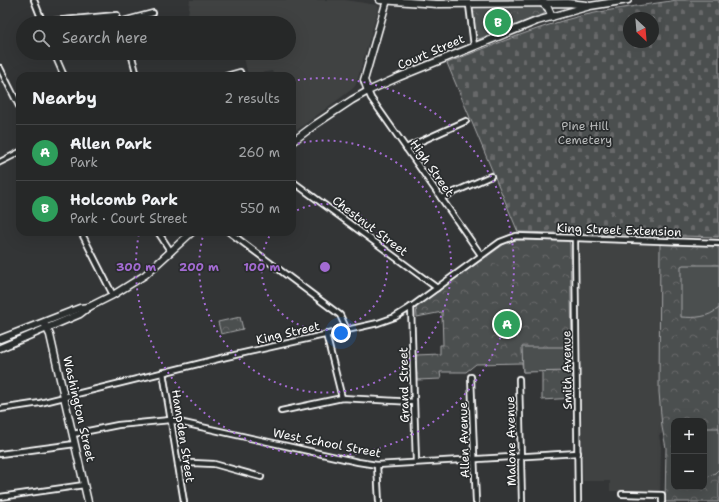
<!DOCTYPE html>
<meta charset="utf-8">
<style>
body{margin:0;font-family:"Shantell Sans",sans-serif;background:#2e3030;color:#f1f3f6}
.controls{position:absolute;right:12px;bottom:12px;display:grid;overflow:hidden;border-radius:8px;box-shadow:0 4px 16px #0002}
.controls button{width:36px;height:36px;display:grid;place-items:center;padding:0;border:0;border-bottom:1px solid #424445;background:#262828;color:#f1f3f6;font:20px sans-serif}
.compass{position:absolute;left:623px;top:12px;width:36px;height:36px;border-radius:50%;background:#262828;box-shadow:0 4px 16px #0002;rotate:154deg}
.you{position:absolute;left:341px;top:333px;width:14px;height:14px;margin:-10px;border:3px solid #fff;border-radius:50%;background:#1a73e8;box-shadow:0 0 0 6px #1a73e833}
.badge{display:grid;place-items:center;width:26px;height:26px;border-radius:50%;background:#1a73e8;color:#fff;font-size:13px;font-weight:700}
.pin{position:absolute;translate:-50% -50%;border:2px solid #fff;box-shadow:0 1px 4px #0006}
.list{margin:0;padding:0;list-style:none}
h2{display:flex;justify-content:space-between;align-items:center;height:52px;margin:0;padding:0 16px;font-size:17px}
h2 small{font-size:13px;font-weight:400;color:#a4a6a8}
.list li{display:grid;grid-template-columns:26px 1fr auto;gap:12px;align-items:center;box-sizing:border-box;height:56px;padding:0 16px;border-top:1px solid #424445}
.list b{display:block;font-size:15px;white-space:nowrap}
.list p{margin:0;font-size:13px;white-space:nowrap;color:#a4a6a8}
.list em{font-size:13px;font-style:normal;color:#a4a6a8}
.icon{flex:none;width:22px;height:22px;fill:none;stroke:currentColor;stroke-width:2;stroke-linecap:round;stroke-linejoin:round}
.map{position:relative;flex:none;width:719px;height:502px;overflow:hidden}
.search{position:absolute;background:#262828;box-shadow:0 4px 16px #0002;left:16px;top:16px;width:280px;height:44px;display:flex;align-items:center;gap:10px;box-sizing:border-box;padding:0 14px;border-radius:22px;color:#a4a6a8;font-size:15px}
.panel{position:absolute;background:#262828;box-shadow:0 4px 16px #0002;left:16px;top:72px;width:280px;height:164px;border-radius:12px}
.map>svg:first-child{display:block}
</style>
<div class="map">
<svg width="719" height="502" viewBox="0 0 719 502">
<defs>
<pattern id="cemetery-stones" width="16" height="16" patternUnits="userSpaceOnUse"><rect width="16" height="16" fill="#4c4f50"/><path d="M2 7V4a2 2 0 0 1 4 0v3zM10 15v-3a2 2 0 0 1 4 0v3z" fill="#67696a"/></pattern>
<pattern id="park-crowns" width="20" height="18" patternUnits="userSpaceOnUse"><rect width="20" height="18" fill="#4c4f50"/><path d="M2 6a3 3 0 1 1 6 0M12 15a3 3 0 1 1 6 0" fill="none" stroke="#67696a"/></pattern>
</defs>
<rect width="100%" height="100%" fill="#333536"/>
<filter id="ink" filterUnits="userSpaceOnUse"><feTurbulence type="fractalNoise" baseFrequency=".025" numOctaves="2"/><feDisplacementMap in="SourceGraphic" scale="8" xChannelSelector="R" yChannelSelector="G"/><feConvolveMatrix kernelMatrix="1 2 1 2 8 2 1 2 1" color-interpolation-filters="sRGB"/></filter>
<g filter="url(#ink)">
<g fill="#404243">
<polygon points="190,0 345,0 377,5 379,7 357,81 355,86 351,90 297,130 292,123 292,76 274,76 272,71 248,75 243,53 289,53 289,23 197,23 187,22"/>
<polygon points="580,242 660,244 659,392 663,433 659,435 661,447 660,491 610,491 610,481 583,481 580,360"/>
</g>
<path fill="url(#cemetery-stones)" stroke="#a6a7a8" fill-rule="evenodd" d="M677 0H719V237L518 232 447 63C485 48 525 32 565 20 600 10 640 6 677 0ZM629 18H653V42H629Z"/>
<g fill="url(#park-crowns)" stroke="#a6a7a8" fill-rule="evenodd">
<polygon points="539,6 544,7 545,12 544,14 479,39 476,38 472,9 473,7"/>
<polygon points="510,240 569,241 570,245 573,398 542,400 542,371 523,372 522,363 476,364 466,372 440,372 441,379 417,380 416,355 440,354 440,345 443,345 442,312 417,317 416,307"/>
<path d="M660 244 719 245V502H665L666 448 662 427 659 392ZM674 421H704V487H674Z"/>
<polygon points="240,317 243,329 221,334 218,322"/>
</g>
<g fill="#4c4f50" stroke="#a6a7a8">
<path d="M683 265H719V308C708 318 695 318 681 317V266Z"/>
<polygon points="522,347 572,347 573,371 523,372"/>
<polygon points="704,428 719,428 719,469 715,473 704,479"/>
</g>
<g fill="none" stroke-linecap="round" stroke-linejoin="round">
<defs>
<g id="street">
<polyline points="34,0 43,23"/>
<polyline points="469,5 474,46"/>
<polyline points="42,22 117,15"/>
<polyline points="123,23 123,21 153,13"/>
<polyline points="54,53 64,76"/>
<polyline points="131,53 137,76"/>
<polyline points="0,68 20,108"/>
<polyline points="226,76 240,72 241,76"/>
<polyline points="368,91 371,98 481,255"/>
<polyline points="406,148 466,121"/>
<polyline points="0,162 20,152"/>
<polyline points="292,181 437,288"/>
<polyline points="441,198 491,176"/>
<polyline points="81,232 113,295"/>
<polyline points="158,232 171,252"/>
<polyline points="229,232 340,315 347,330"/>
<polyline points="575,239 578,502"/>
<polyline points="411,307 416,462"/>
<polyline points="326,334 342,398"/>
<polyline points="163,372 184,502"/>
<polyline points="471,377 476,502"/>
<polyline points="519,379 522,502"/>
<polyline points="0,409 40,403 226,357 378,323 395,317 411,307 500,242 516,236 719,243"/>
<polyline points="281,411 342,398 414,402"/>
<polyline points="73,434 118,425 170,420 358,462 377,465 578,453"/>
<polyline points="0,454 75,444"/>
<polyline points="178,465 192,463 214,464 261,477"/>
<polyline points="377,465 379,502"/>
<polyline points="622,494 662,495 662,502"/>
<polyline points="0,497 84,485"/>
</g>
<g id="secondary">
<polyline points="380,0 437,4 568,3 587,5"/>
<polyline points="542,3 548,8 552,17"/>
<polyline points="368,91 364,80 365,77 387,0"/>
<polyline points="292,142 316,124 352,100 368,91 399,77 537,21 590,6 628,0"/>
<polyline points="44,323 50,335 88,502"/>
<polyline points="0,339 80,308 89,307"/>
<polyline points="0,348 80,314 89,307 113,295 145,275 192,232"/>
</g>
</defs>
<use href="#street" stroke="#fff" stroke-width="8"/>
<use href="#secondary" stroke="#fff" stroke-width="9"/>
<use href="#street" stroke="#2a2d2e" stroke-width="4.5"/>
<use href="#secondary" stroke="#2a2d2e" stroke-width="6"/>
</g>
</g>
<g fill="none" stroke="#a36bd2" stroke-width="2" stroke-dasharray="2 4">
<path d="M292 213A63 63 0 1 1 272 232"/>
<path d="M292 145A126 126 0 1 1 204 232"/>
<path d="M292 81A189 189 0 1 1 139 233"/>
</g>
<g text-anchor="middle" dominant-baseline="central" stroke-width="3.5" stroke-linejoin="round" paint-order="stroke">
<g font-size="12" fill="#fff" stroke="#2a2d2e">
<text transform="translate(431 52) rotate(-23)">Court Street</text>
<text transform="translate(432 168) rotate(55)">High Street</text>
<text transform="translate(370 226) rotate(37)">Chestnut Street</text>
<text transform="translate(619 230) rotate(2)">King Street Extension</text>
<text transform="translate(288 333) rotate(-13)">King Street</text>
<text transform="translate(567 370) rotate(-91)">Smith Avenue</text>
<text transform="translate(404 385) rotate(-91)">Grand Street</text>
<text transform="translate(79 409) rotate(77)">Washington Street</text>
<text transform="translate(183 436) rotate(81)">Hampden Street</text>
<text transform="translate(464 440) rotate(-92)">Allen Avenue</text>
<text transform="translate(511 441) rotate(-91)">Malone Avenue</text>
<text transform="translate(327 443) rotate(11)">West School Street</text>
</g>
<g font-size="12" fill="#b7b9b9" stroke="#2a2d2e">
<text x="585" y="126">Pine Hill<tspan x="585" dy="14">Cemetery</tspan></text>
</g>
</g>
<circle cx="325" cy="267" r="6" fill="#a36bd2" stroke="#2a2d2e" stroke-width="2"/>
<g font-size="12" text-anchor="middle" font-weight="bold" fill="#a36bd2" stroke="#2a2d2e" stroke-width="3.5" stroke-linejoin="round" paint-order="stroke">
<text x="136" y="271">300 m</text>
<text x="199" y="271">200 m</text>
<text x="262" y="271">100 m</text>
</g>
</svg>
<div class="controls">
<button>+</button>
<button>−</button>
</div>
<svg class="compass" viewBox="-18 -18 36 36"><path d="M0-13l5 13h-10z" fill="#e53935"/><path d="M0 13l5-13h-10z" fill="#a4a6a8"/></svg>
<div class="you"></div>
<div class="pin badge" style="left:507px;top:324px;background:#2e9e5b">A</div>
<div class="pin badge" style="left:498px;top:22px;background:#2e9e5b">B</div>
<div class="search"><svg class="icon" aria-label="search" viewBox="0 0 24 24"><circle cx="10" cy="10" r="6"/><path d="M15 15l6 6"/></svg>Search here</div>
<section class="panel">
<h2>Nearby<small>2 results</small></h2>
<ul class="list">
<li><span class="badge" style="background:#2e9e5b">A</span><div><b>Allen Park</b><p>Park</p></div><em>260 m</em></li>
<li><span class="badge" style="background:#2e9e5b">B</span><div><b>Holcomb Park</b><p>Park · Court Street</p></div><em>550 m</em></li>
</ul>
</section>
</div>
